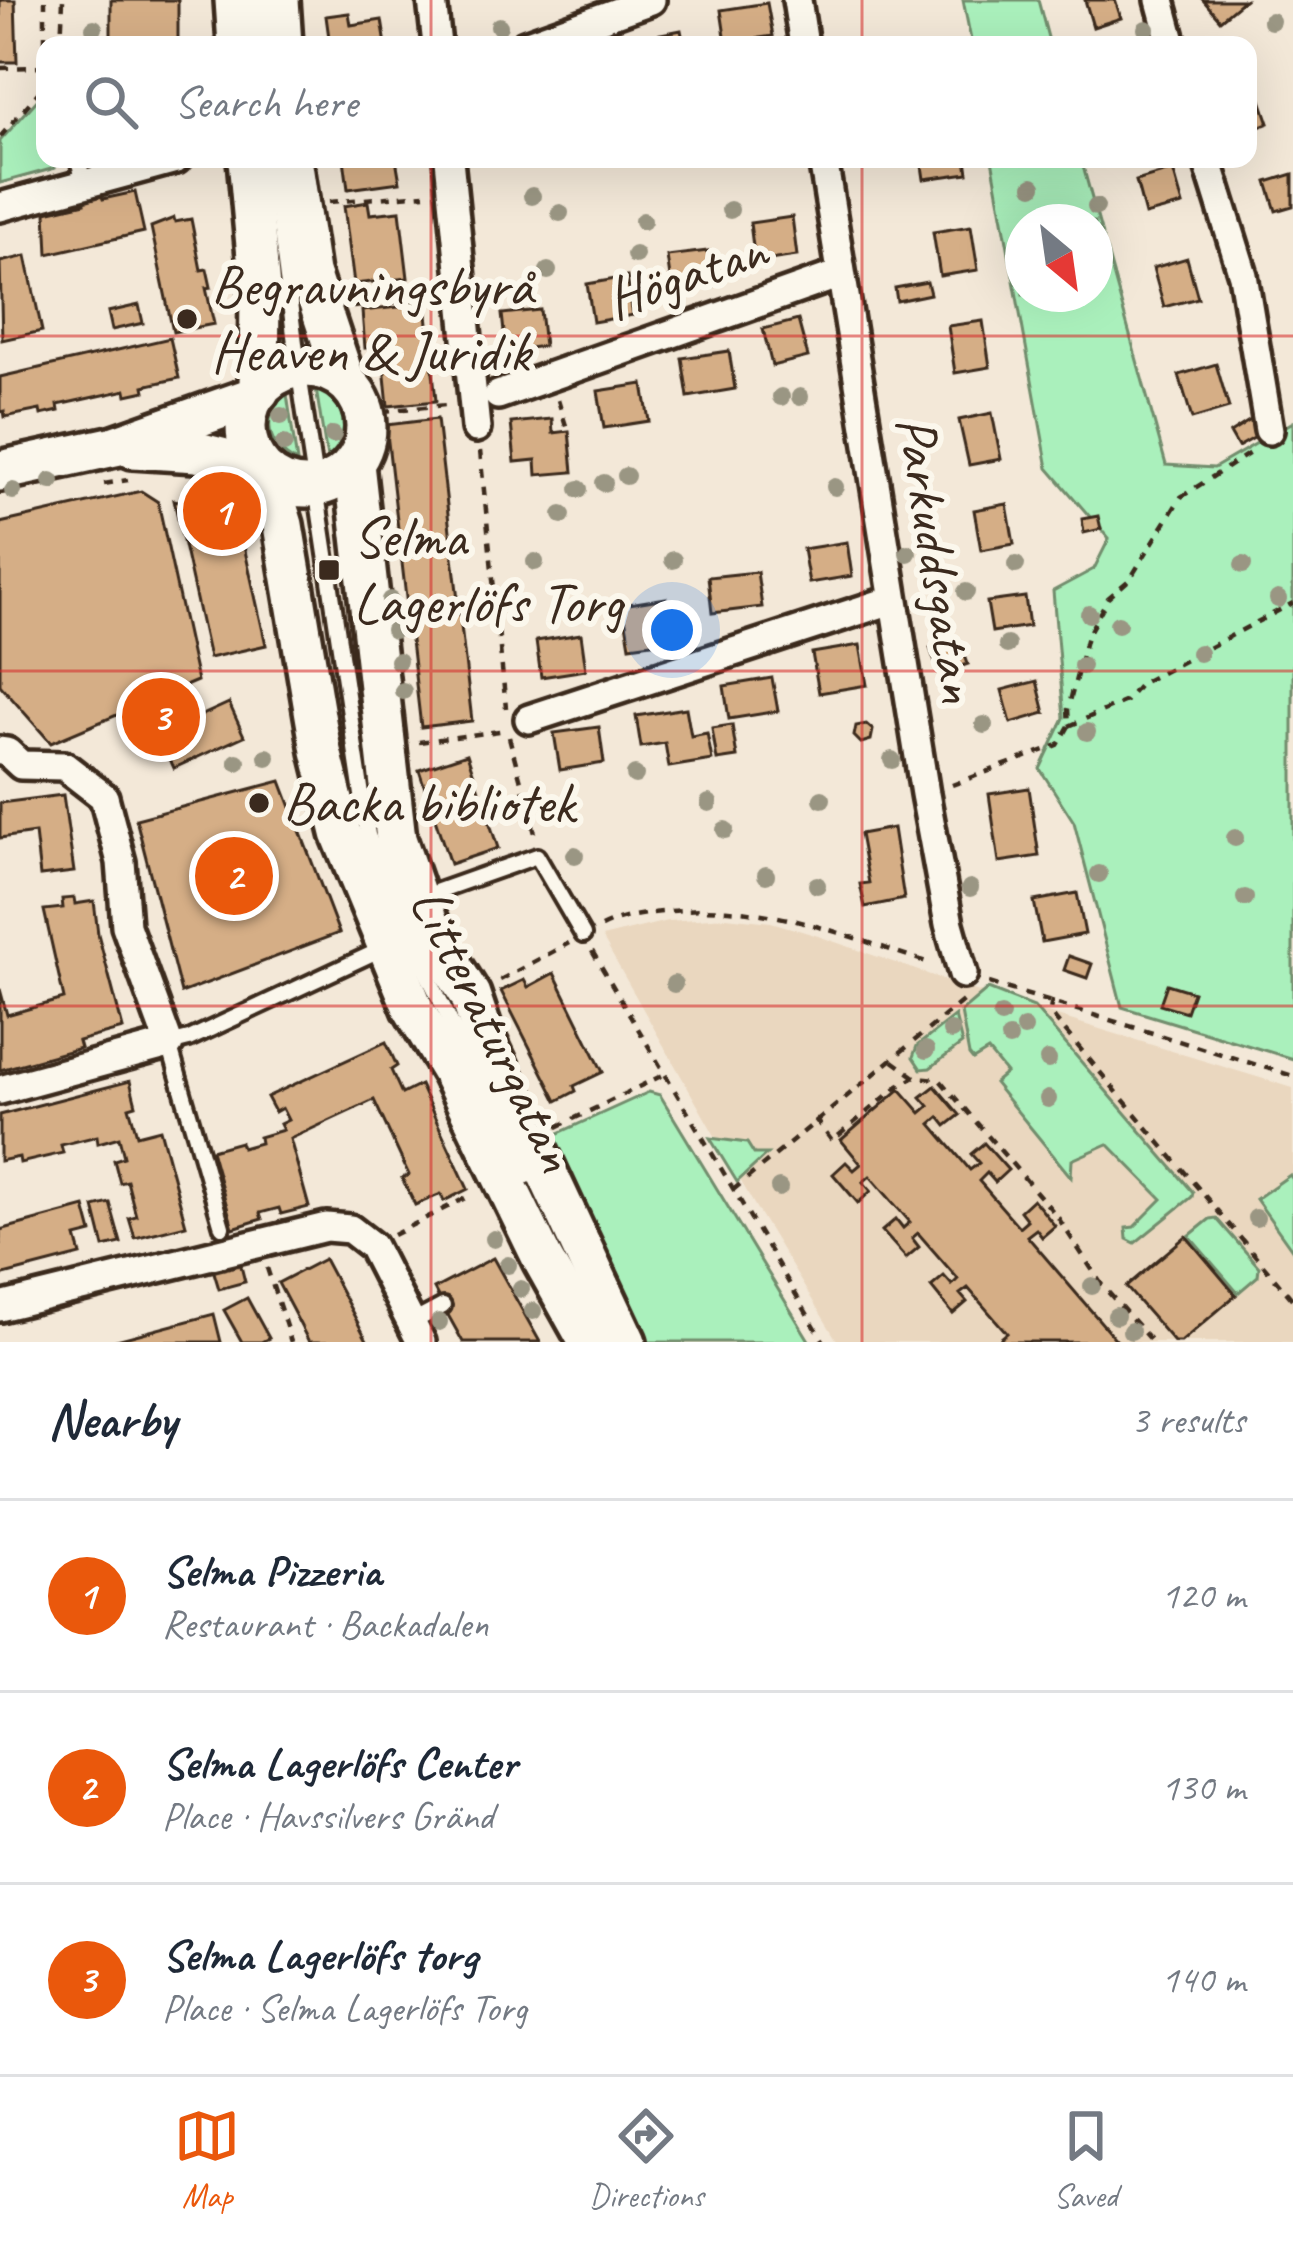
<!DOCTYPE html>
<meta charset="utf-8">
<style>
body{margin:0;font-family:Caveat,sans-serif;background:#f2f2f3;color:#1f2937}
.compass{position:absolute;left:1005px;top:204px;width:108px;height:108px;border-radius:50%;background:#fff;box-shadow:0 12px 48px #0002;rotate:151deg}
.you{position:absolute;left:672px;top:630px;width:42px;height:42px;margin:-30px;border:9px solid #fff;border-radius:50%;background:#1a73e8;box-shadow:0 0 0 18px #1a73e833}
.badge{display:grid;place-items:center;width:78px;height:78px;border-radius:50%;background:#ea580c;color:#fff;font-size:39px;font-weight:700}
.pin{position:absolute;translate:-50% -50%;border:6px solid #fff;box-shadow:0 3px 12px #0006}
.list{margin:0;padding:0;list-style:none}
h2{display:flex;justify-content:space-between;align-items:center;height:156px;margin:0;padding:0 48px;font-size:51px}
h2 small{font-size:39px;font-weight:400;color:#747a83}
.list li{display:grid;grid-template-columns:78px 1fr auto;gap:36px;align-items:center;box-sizing:border-box;height:192px;padding:0 48px;border-top:3px solid #e0e1e3}
.list b{display:block;font-size:45px;white-space:nowrap}
.list p{margin:0;font-size:39px;white-space:nowrap;color:#747a83}
.list em{font-size:39px;font-style:normal;color:#747a83}
.icon{flex:none;width:66px;height:66px;fill:none;stroke:currentColor;stroke-width:2;stroke-linecap:round;stroke-linejoin:round}
.map{position:relative;flex:none;width:1293px;height:1342px;overflow:hidden}
.search{position:absolute;background:#fff;box-shadow:0 12px 48px #0002;left:36px;right:36px;top:36px;height:132px;display:flex;align-items:center;gap:30px;box-sizing:border-box;padding:0 42px;border-radius:24px;color:#747a83;font-size:45px}
.sheet{height:732px;background:#fff}
nav{display:flex;justify-content:space-around;align-items:center;box-sizing:border-box;height:168px;border-top:3px solid #e0e1e3;background:#fff;font-size:33px;color:#747a83}
nav a{display:grid;justify-items:center;gap:6px}
nav .on{color:#ea580c}
.map>svg:first-child{display:block}
</style>
<div class="map">
<svg width="1293" height="1342" viewBox="0 0 1293 1342">
<rect width="100%" height="100%" fill="#f3e8d8"/>
<filter id="ink" filterUnits="userSpaceOnUse"><feTurbulence type="fractalNoise" baseFrequency=".00833" numOctaves="2"/><feDisplacementMap in="SourceGraphic" scale="24" xChannelSelector="R" yChannelSelector="G"/><feConvolveMatrix kernelMatrix="1 2 1 2 8 2 1 2 1" color-interpolation-filters="sRGB"/></filter>
<g filter="url(#ink)">
<polygon fill="#ead7bf" points="726,917 771,922 815,935 985,994 1293,1088 1293,1342 838,1342 759,1213 602,937 667,921"/>
<g fill="#aaf0bc" stroke="#728d6d" stroke-width="3" fill-rule="evenodd">
<polygon points="963,0 1038,0 1050,45 972,45"/>
<polygon points="39,98 45,159 55,159 55,168 0,183 0,141"/>
<path d="M992 159H1081L1166 465 1214 468 1293 422V1059L1122 1007 1074 822 1040 769 1064 718 1053 591 1094 569 1109 539 1048 468ZM1023 222H1095V294H1023Z"/>
<path d="M316 389C347 403 354 436 327 458Z"/>
<path d="M287 394 297 462C267 448 259 415 287 394Z"/>
<polygon points="988,989 1034,1007 1193,1192 1192,1197 1135,1243 1127,1239 1126,1228 1134,1227 1162,1199 1108,1144 1072,1160 1071,1177 994,1083 1006,1073 988,1051 973,1060 969,1055 961,1012"/>
<polygon points="955,1016 962,1044 930,1068 921,1069 913,1057 917,1046"/>
<polygon points="649,1092 660,1095 810,1342 638,1342 548,1138"/>
<polygon points="710,1138 747,1143 754,1154 767,1154 737,1182"/>
<polygon points="1290,1175 1293,1180 1293,1251 1256,1199"/>
<polygon points="1216,1218 1259,1267 1258,1276 1238,1293 1189,1236 1210,1219"/>
</g>
<g fill="#d5ae86" stroke="#3b2a1e" stroke-width="3">
<polygon points="0,0 15,0 17,62 0,62"/>
<rect x="111" y="0" width="67" height="45"/>
<polygon points="1085,0 1115,0 1121,18 1093,27"/>
<polygon points="1203,0 1244,0 1220,20"/>
<polygon points="767,3 773,36 726,43 721,10"/>
<polygon points="349,13 351,25 382,20 386,45 330,45 326,16"/>
<polygon points="681,30 684,45 638,45 636,39"/>
<polygon points="1258,91 1269,123 1248,131 1248,94"/>
<polygon points="344,159 396,159 400,182 348,189"/>
<polygon points="921,159 966,159 968,173 924,179"/>
<polygon points="1173,170 1183,205 1145,215 1136,181"/>
<polygon points="1293,174 1293,206 1276,211 1267,182"/>
<polygon points="135,192 144,232 48,254 46,212 85,203 84,198 101,194 103,199"/>
<polygon points="368,202 370,214 400,211 408,278 354,284 344,206"/>
<polygon points="792,217 797,256 755,262 750,223"/>
<polygon points="174,218 175,222 191,219 201,270 207,269 211,287 206,288 214,324 173,332 151,227"/>
<polygon points="971,226 978,270 940,276 933,232"/>
<polygon points="708,251 713,286 672,291 667,256"/>
<polygon points="26,256 42,331 2,340 0,262"/>
<polygon points="1187,258 1198,298 1164,307 1153,268"/>
<polygon points="627,277 633,315 593,322 587,284"/>
<polygon points="927,282 930,294 897,301 895,288"/>
<polygon points="426,304 436,401 388,406 382,346 365,348 362,311"/>
<polygon points="139,305 143,323 112,330 108,312"/>
<polygon points="540,310 544,346 506,351 502,314"/>
<polygon points="798,320 808,357 772,366 763,329"/>
<polygon points="983,321 990,367 955,373 948,326"/>
<polygon points="170,338 179,378 144,386 145,391 127,395 126,390 58,405 59,411 41,415 40,410 5,417 4,411 0,412 0,377"/>
<polygon points="729,351 735,389 688,397 682,358"/>
<polygon points="1216,364 1229,408 1192,419 1179,375"/>
<polygon points="643,384 649,421 604,428 598,391"/>
<polygon points="992,413 1001,459 969,465 959,420"/>
<polygon points="437,419 472,721 421,727 386,425"/>
<polygon points="552,419 553,433 569,431 573,472 537,475 536,460 515,462 511,423"/>
<polygon points="1252,419 1261,434 1238,447 1230,433"/>
<polygon points="141,491 158,502 197,681 51,743 0,685 0,523"/>
<polygon points="174,500 237,515 266,645 209,658"/>
<polygon points="1007,504 1014,544 981,550 974,510"/>
<polygon points="1098,516 1101,529 1084,533 1082,519"/>
<polygon points="847,542 852,576 809,583 803,549"/>
<polygon points="757,572 762,607 712,613 708,577"/>
<polygon points="1025,597 1029,626 992,632 987,602"/>
<polygon points="666,598 673,640 630,646 623,605"/>
<polygon points="581,634 586,670 541,677 536,641"/>
<polygon points="959,639 968,664 939,674 930,648"/>
<polygon points="860,645 867,685 819,693 812,653"/>
<polygon points="772,678 778,711 729,719 724,686"/>
<polygon points="1037,681 1045,713 1011,723 1002,690"/>
<polygon points="229,703 244,736 174,768 159,735"/>
<polygon points="686,708 691,736 707,733 712,760 669,767 665,743 641,747 636,716"/>
<polygon points="866,724 873,730 871,740 861,743 854,736 856,726"/>
<polygon points="732,725 737,757 717,760 712,728"/>
<polygon points="599,727 604,763 560,770 554,733"/>
<polygon points="467,754 498,848 450,864 419,770"/>
<polygon points="281,781 339,933 181,993 136,819"/>
<polygon points="1029,788 1039,856 999,862 989,794"/>
<polygon points="63,795 74,872 40,876 35,833 0,838 0,803"/>
<polygon points="893,828 904,899 865,907 860,884 869,883 860,834"/>
<polygon points="1077,893 1085,934 1042,942 1034,901"/>
<polygon points="74,898 75,904 94,901 98,934 123,1029 78,1041 80,1048 0,1070 0,989 7,1015 64,999 44,910 63,908 62,899"/>
<polygon points="1069,956 1092,964 1087,978 1064,970"/>
<polygon points="554,973 603,1072 574,1086 576,1091 557,1101 501,991 524,980 528,987"/>
<polygon points="1167,984 1193,992 1186,1012 1160,1004"/>
<polygon points="386,1042 397,1066 391,1070 402,1094 420,1085 468,1189 444,1201 441,1194 415,1205 402,1178 409,1175 374,1100 290,1139 309,1207 281,1214 279,1208 260,1213 262,1219 233,1228 211,1150 240,1142 242,1148 260,1143 259,1137 283,1130 280,1124 288,1120 282,1108 275,1112 267,1097"/>
<polygon points="130,1081 136,1105 129,1107 137,1135 160,1129 186,1225 135,1238 129,1218 136,1216 127,1181 120,1183 114,1160 124,1157 119,1137 98,1143 97,1136 61,1145 63,1153 20,1163 19,1157 0,1161 0,1115"/>
<polygon points="935,1086 960,1115 946,1126 939,1117 931,1124 970,1170 979,1163 971,1154 984,1143 1008,1170 995,1182 987,1173 979,1181 1019,1227 1027,1220 1020,1211 1033,1199 1055,1226 1042,1237 1036,1229 1027,1236 1118,1342 1004,1342 1001,1338 1007,1333 968,1288 960,1294 967,1302 953,1314 931,1287 944,1276 952,1285 958,1279 918,1233 912,1238 919,1247 906,1258 882,1231 896,1219 903,1228 910,1222 870,1176 863,1182 871,1191 858,1203 833,1174 846,1162 854,1170 861,1164 841,1140 900,1089 921,1113 929,1106 921,1097"/>
<polygon points="110,1203 121,1243 104,1247 94,1207"/>
<polygon points="85,1207 92,1233 76,1237 81,1255 0,1276 0,1230"/>
<polygon points="1186,1236 1236,1295 1181,1342 1174,1342 1126,1287"/>
<polygon points="493,1258 540,1342 463,1342 443,1306 434,1289"/>
<polygon points="324,1259 368,1342 309,1342 295,1315 278,1283"/>
<polygon points="240,1262 245,1282 219,1289 213,1269"/>
<polygon points="247,1298 269,1338 261,1342 242,1342 224,1310"/>
<polygon points="214,1314 221,1342 109,1342"/>
</g>
<g fill="none" stroke-linecap="round" stroke-linejoin="round">
<defs>
<g id="lane">
<polyline points="258,0 261,45"/>
<polyline points="78,159 84,183"/>
<polyline points="272,159 298,367 368,835 396,911 527,1176"/>
<polyline points="421,897 537,856 583,935"/>
<polyline points="222,1227 169,1044 189,1039 384,948"/>
<polyline points="411,1323 443,1306"/>
</g>
<g id="street">
<polyline points="432,0 437,45"/>
<polyline points="797,0 804,45"/>
<polyline points="1160,0 1172,45"/>
<polyline points="525,45 651,0"/>
<polyline points="449,159 476,428"/>
<polyline points="823,159 925,794 949,924 963,974"/>
<polyline points="1207,159 1243,275 1269,430"/>
<polyline points="0,207 176,159"/>
<polyline points="498,395 840,274"/>
<polyline points="529,719 892,600"/>
<polyline points="0,751 7,752 21,765 64,766 104,797 121,862 126,926 169,1044 0,1090"/>
<polyline points="0,1307 326,1227 350,1229 372,1246 421,1342"/>
</g>
<g id="secondary">
<polyline points="235,0 238,45"/>
<polyline points="279,0 282,45"/>
<polyline points="248,159 260,289 259,391"/>
<polyline points="292,159 309,273 345,381"/>
<circle cx="306" cy="427" r="60"/>
<polyline points="133,448 197,452 261,468"/>
<polyline points="354,464 396,839 417,899 441,949 470,995 486,1042 626,1342"/>
<polyline points="0,471 115,446 254,397"/>
<polyline points="267,473 283,525 321,751 341,833 413,1008 452,1073 543,1260 589,1342"/>
</g>
</defs>
<use href="#lane" stroke="#3b2a1e" stroke-width="22"/>
<use href="#street" stroke="#3b2a1e" stroke-width="36"/>
<use href="#secondary" stroke="#3b2a1e" stroke-width="48"/>
<g stroke="#3b2a1e" stroke-width="4.5" stroke-dasharray="9 9" stroke-linecap="butt">
<polyline points="61,45 63,0"/>
<polyline points="0,68 42,67"/>
<polyline points="45,97 45,0"/>
<polyline points="0,137 43,87"/>
<polyline points="329,202 425,194"/>
<polyline points="353,307 437,297"/>
<polyline points="376,394 382,411 380,447"/>
<polyline points="558,400 567,429"/>
<polyline points="382,411 446,405"/>
<polyline points="480,451 506,708"/>
<polyline points="104,484 128,480"/>
<polyline points="1069,726 1126,701 1140,684 1293,603"/>
<polyline points="509,737 536,837"/>
<polyline points="419,742 507,730"/>
<polyline points="952,785 1058,745 1069,726 1068,709 1087,636 1108,598 1130,579 1181,497 1256,449"/>
<path d="M601 927C621 917 641 914 663 912 761 899 841 934 932 964"/>
<polyline points="592,951 824,1342"/>
<polyline points="500,980 569,943"/>
<polyline points="989,983 1293,1076"/>
<polyline points="1052,1000 1050,1010 1055,1019 1293,1300"/>
<polyline points="893,1061 915,1077 939,1079 1057,1216 1102,1285 1152,1342"/>
<polyline points="815,1119 832,1141 897,1087 915,1077"/>
<polyline points="557,1127 665,1074"/>
<polyline points="733,1190 964,1000"/>
<polyline points="393,1235 473,1194"/>
<polyline points="267,1268 291,1342"/>
</g>
<use href="#lane" stroke="#fbf7ec" stroke-width="14"/>
<use href="#street" stroke="#fbf7ec" stroke-width="27"/>
<use href="#secondary" stroke="#fbf7ec" stroke-width="39"/>
</g>
<g fill="#9a9683">
<circle cx="1271" cy="21" r="9"/>
<circle cx="499" cy="26" r="9"/>
<circle cx="94" cy="28" r="9"/>
<circle cx="1146" cy="29" r="9"/>
<circle cx="1033" cy="186" r="9"/>
<circle cx="532" cy="196" r="9"/>
<circle cx="1096" cy="207" r="9"/>
<circle cx="730" cy="210" r="9"/>
<circle cx="560" cy="213" r="9"/>
<circle cx="643" cy="221" r="9"/>
<circle cx="635" cy="255" r="9"/>
<circle cx="548" cy="271" r="9"/>
<circle cx="781" cy="397" r="9"/>
<circle cx="800" cy="397" r="9"/>
<circle cx="281" cy="416" r="9"/>
<circle cx="333" cy="435" r="9"/>
<circle cx="284" cy="444" r="9"/>
<circle cx="626" cy="476" r="9"/>
<circle cx="51" cy="481" r="9"/>
<circle cx="604" cy="483" r="9"/>
<circle cx="835" cy="487" r="9"/>
<circle cx="579" cy="489" r="9"/>
<circle cx="13" cy="491" r="9"/>
<circle cx="562" cy="515" r="9"/>
<circle cx="908" cy="553" r="9"/>
<circle cx="673" cy="560" r="9"/>
<circle cx="535" cy="562" r="9"/>
<circle cx="1016" cy="565" r="9"/>
<circle cx="1243" cy="565" r="9"/>
<circle cx="966" cy="592" r="9"/>
<circle cx="1278" cy="599" r="9"/>
<circle cx="390" cy="600" r="9"/>
<circle cx="1089" cy="614" r="9"/>
<circle cx="1118" cy="624" r="9"/>
<circle cx="394" cy="630" r="9"/>
<circle cx="1007" cy="645" r="9"/>
<circle cx="1199" cy="653" r="9"/>
<circle cx="398" cy="661" r="9"/>
<circle cx="1082" cy="666" r="9"/>
<circle cx="403" cy="691" r="9"/>
<circle cx="984" cy="725" r="9"/>
<circle cx="1087" cy="732" r="9"/>
<circle cx="267" cy="757" r="9"/>
<circle cx="892" cy="760" r="9"/>
<circle cx="237" cy="762" r="9"/>
<circle cx="635" cy="775" r="9"/>
<circle cx="822" cy="799" r="9"/>
<circle cx="709" cy="803" r="9"/>
<circle cx="725" cy="830" r="9"/>
<circle cx="1235" cy="838" r="9"/>
<circle cx="575" cy="855" r="9"/>
<circle cx="1099" cy="874" r="9"/>
<circle cx="766" cy="875" r="9"/>
<circle cx="817" cy="885" r="9"/>
<circle cx="970" cy="888" r="9"/>
<circle cx="1245" cy="898" r="9"/>
<circle cx="674" cy="984" r="9"/>
<circle cx="1001" cy="1015" r="9"/>
<circle cx="1024" cy="1028" r="9"/>
<circle cx="951" cy="1031" r="9"/>
<circle cx="1009" cy="1038" r="9"/>
<circle cx="926" cy="1050" r="9"/>
<circle cx="1048" cy="1060" r="9"/>
<circle cx="1048" cy="1099" r="9"/>
<circle cx="779" cy="1188" r="9"/>
<circle cx="1256" cy="1218" r="9"/>
<circle cx="494" cy="1239" r="9"/>
<circle cx="508" cy="1265" r="9"/>
<circle cx="1092" cy="1286" r="9"/>
<circle cx="521" cy="1289" r="9"/>
<circle cx="533" cy="1311" r="9"/>
<circle cx="1116" cy="1316" r="9"/>
<circle cx="439" cy="1322" r="9"/>
<circle cx="1131" cy="1331" r="9"/>
</g>
</g>
<path fill="none" stroke="#d62828" stroke-width="3" stroke-opacity="0.55" d="M431 0V45M862 0V45M431 159V1342M862 159V1342M0 336H1293M0 671H1293M0 1006H1293"/>
<g fill="#3b2a1e" stroke="#fbf7ec" stroke-width="4.5">
<circle cx="187" cy="319" r="12"/>
<rect x="317" y="558" width="24" height="24" rx="6"/>
<circle cx="259" cy="803" r="12"/>
</g>
<g text-anchor="middle" dominant-baseline="central" stroke-width="12" stroke-linejoin="round" paint-order="stroke">
<g font-size="57" fill="#3b2a1e" stroke="#fbf7ec">
<text transform="translate(686 274) rotate(-19)">Högatan</text>
<text transform="translate(938 559) rotate(81)">Parkuddsgatan</text>
<text transform="translate(494 1029) rotate(64)">Litteraturgatan</text>
</g>
<g font-size="57" fill="#3b2a1e" stroke="#fbf7ec" text-anchor="start">
<text x="211" y="286">Begravningsbyrå<tspan x="211" dy="66">Heaven &amp; Juridik</tspan></text>
<text x="353" y="537">Selma<tspan x="353" dy="66">Lagerlöfs Torg</tspan></text>
<text x="283" y="803">Backa bibliotek</text>
</g>
</g>
</svg>
<svg class="compass" viewBox="-18 -18 36 36"><path d="M0-13l5 13h-10z" fill="#e53935"/><path d="M0 13l5-13h-10z" fill="#747a83"/></svg>
<div class="you"></div>
<div class="pin badge" style="left:222px;top:511px">1</div>
<div class="pin badge" style="left:234px;top:876px">2</div>
<div class="pin badge" style="left:161px;top:717px">3</div>
<div class="search"><svg class="icon" aria-label="search" viewBox="0 0 24 24"><circle cx="10" cy="10" r="6"/><path d="M15 15l6 6"/></svg>Search here</div>
</div>
<section class="sheet">
<h2>Nearby<small>3 results</small></h2>
<ul class="list">
<li><span class="badge">1</span><div><b>Selma Pizzeria</b><p>Restaurant · Backadalen</p></div><em>120 m</em></li>
<li><span class="badge">2</span><div><b>Selma Lagerlöfs Center</b><p>Place · Havssilvers Gränd</p></div><em>130 m</em></li>
<li><span class="badge">3</span><div><b>Selma Lagerlöfs torg</b><p>Place · Selma Lagerlöfs Torg</p></div><em>140 m</em></li>
</ul>
</section>
<nav>
<a class="on"><svg class="icon" aria-label="map" viewBox="0 0 24 24"><path d="M3 6l6-2 6 2 6-2v14l-6 2-6-2-6 2zM9 4v14M15 6v14"/></svg>Map</a>
<a><svg class="icon" aria-label="directions" viewBox="0 0 24 24"><path d="M12 3l9 9-9 9-9-9zM9 14v-3h6M13 9l2 2-2 2"/></svg>Directions</a>
<a><svg class="icon" aria-label="saved" viewBox="0 0 24 24"><path d="M7 4h10v16l-5-4-5 4z"/></svg>Saved</a>
</nav>
